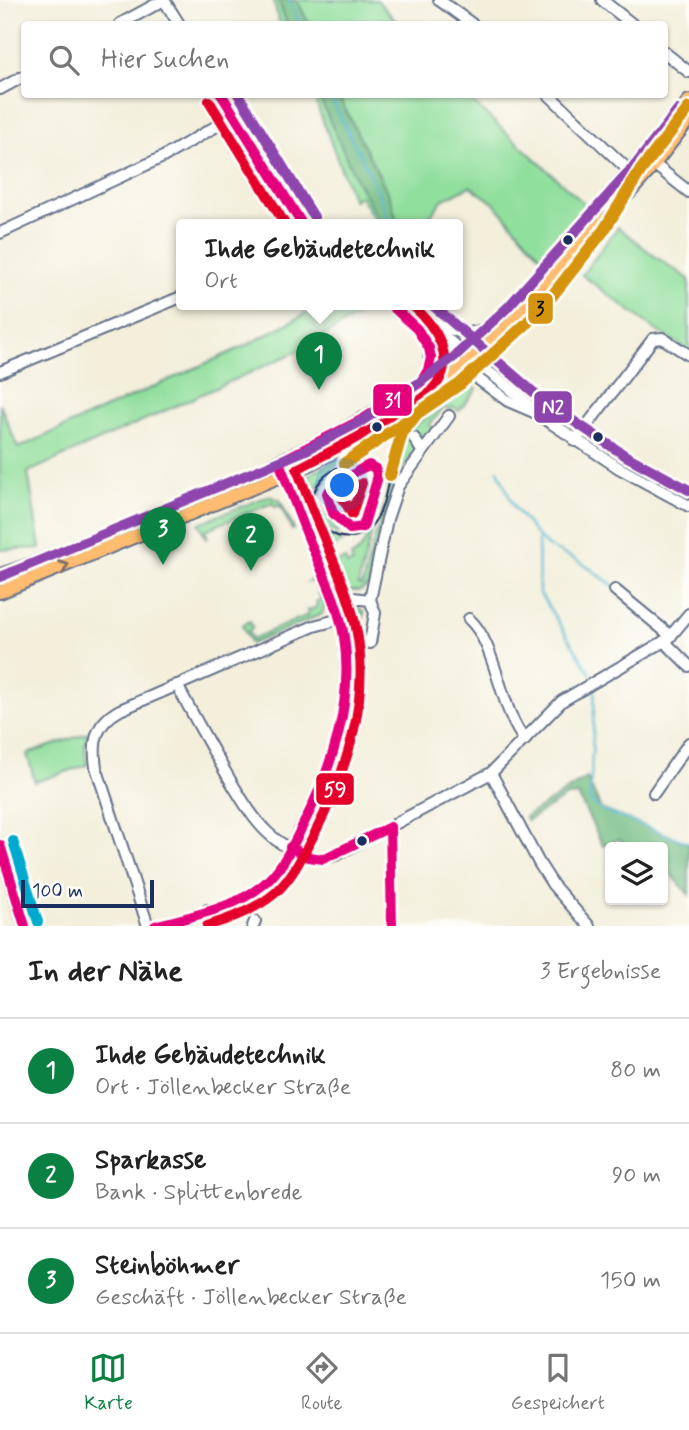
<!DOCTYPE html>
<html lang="de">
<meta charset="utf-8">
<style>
body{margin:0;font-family:Mynerve,sans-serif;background:#f2f2f2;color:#222}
.controls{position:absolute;right:21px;bottom:21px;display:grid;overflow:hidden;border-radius:7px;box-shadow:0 2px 5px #0004}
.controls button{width:63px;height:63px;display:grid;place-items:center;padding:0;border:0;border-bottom:2px solid #e0e0e0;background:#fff;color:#222;font:35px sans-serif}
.scale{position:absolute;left:21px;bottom:18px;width:133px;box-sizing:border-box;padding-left:7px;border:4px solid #1b2f5e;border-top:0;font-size:19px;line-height:24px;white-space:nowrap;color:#1b2f5e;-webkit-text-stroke:5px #fdfcf7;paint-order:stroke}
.you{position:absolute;left:343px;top:486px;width:24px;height:24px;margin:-18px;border:5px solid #fff;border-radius:50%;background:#1a73e8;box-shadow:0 0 0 10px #1a73e833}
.badge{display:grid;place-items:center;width:46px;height:46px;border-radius:50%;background:#0b8043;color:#fff;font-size:23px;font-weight:700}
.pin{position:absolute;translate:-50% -58px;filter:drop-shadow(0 2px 4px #0008)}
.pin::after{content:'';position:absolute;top:37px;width:24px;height:21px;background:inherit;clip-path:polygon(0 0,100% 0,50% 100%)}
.popup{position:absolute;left:176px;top:219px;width:287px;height:91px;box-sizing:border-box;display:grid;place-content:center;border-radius:7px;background:#fff;filter:drop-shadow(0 2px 5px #0005);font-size:23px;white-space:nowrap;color:#767676}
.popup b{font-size:26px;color:#222}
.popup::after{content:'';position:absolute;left:50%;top:100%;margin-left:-14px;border:14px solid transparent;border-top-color:#fff}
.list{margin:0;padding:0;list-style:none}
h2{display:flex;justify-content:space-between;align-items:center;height:91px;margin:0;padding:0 28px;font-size:30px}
h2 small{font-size:23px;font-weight:400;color:#767676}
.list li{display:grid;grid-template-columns:46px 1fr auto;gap:21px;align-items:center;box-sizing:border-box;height:105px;padding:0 28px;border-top:2px solid #e0e0e0}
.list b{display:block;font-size:26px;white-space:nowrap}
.list p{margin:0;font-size:23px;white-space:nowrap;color:#767676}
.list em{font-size:23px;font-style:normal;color:#767676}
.icon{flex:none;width:38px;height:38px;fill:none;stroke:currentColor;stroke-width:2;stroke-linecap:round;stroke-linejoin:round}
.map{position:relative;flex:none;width:689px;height:926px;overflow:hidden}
.search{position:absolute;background:#fff;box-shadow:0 2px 5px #0004;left:21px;right:21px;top:21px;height:77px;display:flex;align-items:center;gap:18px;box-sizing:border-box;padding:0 24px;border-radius:7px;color:#767676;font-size:26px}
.sheet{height:406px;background:#fff}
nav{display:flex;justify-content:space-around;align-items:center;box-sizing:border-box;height:98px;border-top:2px solid #e0e0e0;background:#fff;font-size:19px;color:#767676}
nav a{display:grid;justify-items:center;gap:4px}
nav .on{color:#0b8043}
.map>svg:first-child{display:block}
</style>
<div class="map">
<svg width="689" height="926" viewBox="0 0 689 926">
<rect width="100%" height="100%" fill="#fdfcf7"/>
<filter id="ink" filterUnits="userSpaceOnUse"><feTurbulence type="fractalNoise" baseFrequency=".0143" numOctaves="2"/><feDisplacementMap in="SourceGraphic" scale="14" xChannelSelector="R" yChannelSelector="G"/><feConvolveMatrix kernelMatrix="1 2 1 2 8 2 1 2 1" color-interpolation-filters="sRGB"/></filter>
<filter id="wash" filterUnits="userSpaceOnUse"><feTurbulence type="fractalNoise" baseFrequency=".00686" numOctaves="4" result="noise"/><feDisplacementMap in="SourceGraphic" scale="28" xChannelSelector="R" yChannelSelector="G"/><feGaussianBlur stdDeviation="1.57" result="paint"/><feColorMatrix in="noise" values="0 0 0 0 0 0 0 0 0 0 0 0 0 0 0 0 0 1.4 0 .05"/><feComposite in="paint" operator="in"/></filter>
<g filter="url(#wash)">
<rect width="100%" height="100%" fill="#f3efdb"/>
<g fill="#91df9d" stroke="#56877e" stroke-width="2">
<polygon points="273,0 377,0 399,24 280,24"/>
<polygon points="313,95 465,95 588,207 544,260 495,204 470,186 442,200 425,224 377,224 360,196 353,200"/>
<polygon points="618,227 653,255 689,279 689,351 656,330 582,275"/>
<polygon points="324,304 377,304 298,351 28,472 40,548 0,550 0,404 18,448 249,344"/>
<path d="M471 385 477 389 459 411 453 407 450 411 444 407 429 425 435 430 422 439 414 433 408 437 416 449 395 481 368 586 360 591H344L340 587 333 569 336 563 345 559 347 565 353 563 351 557C367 549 363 538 373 528L358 585 362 586 403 437H406L410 429Z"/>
<path d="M393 430C363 449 284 483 321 528 327 536 337 537 343 542L330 548 324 546 304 496 305 479 315 471Z"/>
<path d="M327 477C311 503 324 510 339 534 312 524 308 497 327 477Z"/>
<polygon points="269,496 280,500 294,529 292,530 280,505 275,507 272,503 205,530 208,538 206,539 199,523"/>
<polygon points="313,579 325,605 322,614 251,644 242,625 250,621 253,628 248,631 252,639 308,615 307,611 317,607 316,602 321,599 314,582 308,582"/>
<polygon points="352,605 356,605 364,612 359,638 366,645 359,682 356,682 348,610"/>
<polygon points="88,733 85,747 87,765 35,782 27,754"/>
</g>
<g fill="#74be84" stroke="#487671" stroke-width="2">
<polygon points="278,0 297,0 309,24 287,24"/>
<polygon points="318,95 338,95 390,197 398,224 381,224 357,181"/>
<polygon points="587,778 601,809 689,844 689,895 663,864 663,847 627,847 619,839 603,846 578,795 567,796 527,821 525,817"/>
</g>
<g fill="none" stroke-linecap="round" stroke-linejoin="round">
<g stroke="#4fb3ce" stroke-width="2.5">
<polyline points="289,0 300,24"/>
<path d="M330 94C348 138 377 177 389 224"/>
<polyline points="437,304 453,316"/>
<polyline points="498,470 514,507 538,537 549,547 582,563 614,586"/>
<polyline points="538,539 539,592 591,674"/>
<polyline points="595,690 590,800 601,810 689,843"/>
</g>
</g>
</g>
<g filter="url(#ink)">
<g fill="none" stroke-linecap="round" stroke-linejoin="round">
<defs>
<g id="minor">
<polyline points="164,0 179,24"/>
<polyline points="439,0 472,24"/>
<polyline points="602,0 632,24"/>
<polyline points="120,24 164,0"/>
<polyline points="664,52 689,72"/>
<polyline points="0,89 24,76"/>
<polyline points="221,94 302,224"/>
<polyline points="548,94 640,181"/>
<polyline points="650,161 689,192"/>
<polyline points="0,233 163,157 234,116"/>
<polyline points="390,304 451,359 508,401 536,413 619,468 689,506"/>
<path d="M408 304C428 319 443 336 462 352 486 371 513 388 534 411"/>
<path d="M439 324C455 333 469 336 486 328"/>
<polyline points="0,372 181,297"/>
<path d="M422 380C432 366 431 351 424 336"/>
<polyline points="414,438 422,451"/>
<polyline points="575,441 653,339 662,338 689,355"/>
<polyline points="615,590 671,636"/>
<polyline points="370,600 375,613 370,643"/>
<polyline points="335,602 353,598 370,600 387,519 398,486 449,416"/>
<path d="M469 619C496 642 500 711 525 740"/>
<polyline points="664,641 689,666"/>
<path d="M177 685C194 717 212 749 230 780 241 798 253 819 268 833 284 848 314 865 336 855L491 773 562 701 668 639 689 614"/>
<polyline points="491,773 539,863 553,885 589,926"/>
<polyline points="654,793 689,743"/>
<polyline points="390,827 392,926"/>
<polyline points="207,910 212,926"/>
<path d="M148 926 96 767C92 741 96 723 120 710L314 626 340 619"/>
<path d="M155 926C188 916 227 909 256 890 280 875 291 846 304 821 338 757 357 687 339 615 334 598 326 582 320 565 308 535 297 505 285 476"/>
<polyline points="253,926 255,921"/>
</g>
<g id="major">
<path d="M0 575C50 559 99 537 148 517 261 471 375 425 469 345 525 298 571 242 617 186 641 158 666 130 689 101"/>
<polyline points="0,592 310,464 367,434 412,406 463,368 517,318 647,173 689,119"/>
<polyline points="0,845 25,926"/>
</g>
</defs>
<use href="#minor" stroke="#67728a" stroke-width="14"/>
<use href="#major" stroke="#67728a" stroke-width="16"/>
<use href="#minor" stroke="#fff" stroke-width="10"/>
<use href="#major" stroke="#fdbc70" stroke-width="12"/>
<path stroke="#1b2f5e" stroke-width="2" d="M345 463C337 468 328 472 322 479 290 516 348 563 375 521 384 509 386 489 390 475"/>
<defs>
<g id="bus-1">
<polyline points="221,94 302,224"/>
<polyline points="279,462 363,419 421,382 428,370 431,358 429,348 417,329 390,304"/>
<polygon points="369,465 376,469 377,480 363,527 350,529 333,513 327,493 346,476"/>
<polyline points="390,827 392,926"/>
<polyline points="0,845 25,926"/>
<polyline points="290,847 309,857 323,859 390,827"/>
<path d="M155 926C191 916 234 909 264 884 282 869 292 847 302 827 332 768 354 703 344 637 338 601 321 570 308 537 298 512 289 487 279 462"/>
</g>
<g id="bus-2">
<polyline points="209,101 285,224"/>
<polygon points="362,483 352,514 342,497"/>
<path d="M207 926C230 919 255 910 274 894 293 878 303 854 315 833 346 772 370 702 357 633 351 598 335 566 322 533 313 512 305 490 297 469 329 452 361 437 391 418 403 410 421 402 431 391 460 361 436 326 411 304"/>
</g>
<g id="bus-3">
<polyline points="238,94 314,217"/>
<polyline points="431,304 545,402 626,456 689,490"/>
<polyline points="0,577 304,451 360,422 404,394 454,357 507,308 636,164 678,110"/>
</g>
<polyline id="bus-4" points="13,841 38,922"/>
</defs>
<use href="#bus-1" stroke="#fdfcf7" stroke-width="16"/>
<use href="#bus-2" stroke="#fdfcf7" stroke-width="16"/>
<use href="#bus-3" stroke="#fdfcf7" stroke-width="16"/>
<use href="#bus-4" stroke="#fdfcf7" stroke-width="16"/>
<use href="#bus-1" stroke="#e5007d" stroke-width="10"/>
<use href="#bus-2" stroke="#e4002b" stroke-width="10"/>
<use href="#bus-3" stroke="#8e44ad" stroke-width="10"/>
<use href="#bus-4" stroke="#00a9ce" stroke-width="10"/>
<defs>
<g id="metro-1">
<polyline points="345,463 460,384 525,325 552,296 604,230 641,170 689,108"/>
<polyline points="390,475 402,433 415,416"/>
</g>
</defs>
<use href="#metro-1" stroke="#fdfcf7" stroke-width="18"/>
<use href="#metro-1" stroke="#d6940e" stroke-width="12"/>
</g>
<defs><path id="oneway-chevron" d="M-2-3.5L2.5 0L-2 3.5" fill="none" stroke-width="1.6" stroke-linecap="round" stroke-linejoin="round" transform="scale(1.75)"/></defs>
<use stroke="#816e66" href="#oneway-chevron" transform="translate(64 566) rotate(-22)"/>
</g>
<g fill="#1b2f5e" stroke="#fdfcf7" stroke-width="2.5">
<circle cx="568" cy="240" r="6"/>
<circle cx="377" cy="427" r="6"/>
<circle cx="598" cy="437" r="6"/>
<circle cx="362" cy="841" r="6"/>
</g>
<g stroke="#fdfcf7" stroke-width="2.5">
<rect x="527" y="292" width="27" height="33" rx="7" fill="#d6940e"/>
<rect x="372" y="383" width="41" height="34" rx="7" fill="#e5007d"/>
<rect x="533" y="390" width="40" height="34" rx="7" fill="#8e44ad"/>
<rect x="315" y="772" width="40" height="34" rx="7" fill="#e4002b"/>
</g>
<g font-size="19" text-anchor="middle" font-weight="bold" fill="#fff">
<text x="393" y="407">31</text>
<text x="553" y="414">N2</text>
<text x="335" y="796">59</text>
</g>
<g font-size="19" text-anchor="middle" font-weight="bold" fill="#111">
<text x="540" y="315">3</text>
</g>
</svg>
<div class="controls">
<button><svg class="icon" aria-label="layers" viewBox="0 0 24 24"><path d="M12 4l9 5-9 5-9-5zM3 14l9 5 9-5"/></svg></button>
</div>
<div class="scale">100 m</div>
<div class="you"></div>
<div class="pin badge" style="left:319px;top:390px">1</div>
<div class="popup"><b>Ihde Gebäudetechnik</b>Ort</div>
<div class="pin badge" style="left:251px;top:571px">2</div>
<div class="pin badge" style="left:163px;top:565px">3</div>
<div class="search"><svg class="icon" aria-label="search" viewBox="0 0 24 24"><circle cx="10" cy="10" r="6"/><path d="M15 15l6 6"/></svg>Hier suchen</div>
</div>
<section class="sheet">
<h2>In der Nähe<small>3 Ergebnisse</small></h2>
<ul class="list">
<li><span class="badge">1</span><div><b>Ihde Gebäudetechnik</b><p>Ort · Jöllenbecker Straße</p></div><em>80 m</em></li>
<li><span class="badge">2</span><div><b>Sparkasse</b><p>Bank · Splittenbrede</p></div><em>90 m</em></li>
<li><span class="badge">3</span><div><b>Steinböhmer</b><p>Geschäft · Jöllenbecker Straße</p></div><em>150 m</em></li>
</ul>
</section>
<nav>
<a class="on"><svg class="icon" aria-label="map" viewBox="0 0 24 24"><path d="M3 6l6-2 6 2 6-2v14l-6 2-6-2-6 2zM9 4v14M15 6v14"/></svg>Karte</a>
<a><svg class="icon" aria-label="directions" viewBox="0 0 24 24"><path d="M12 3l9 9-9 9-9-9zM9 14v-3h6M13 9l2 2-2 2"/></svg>Route</a>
<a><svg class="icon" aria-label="saved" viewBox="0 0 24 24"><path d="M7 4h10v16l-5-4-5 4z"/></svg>Gespeichert</a>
</nav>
